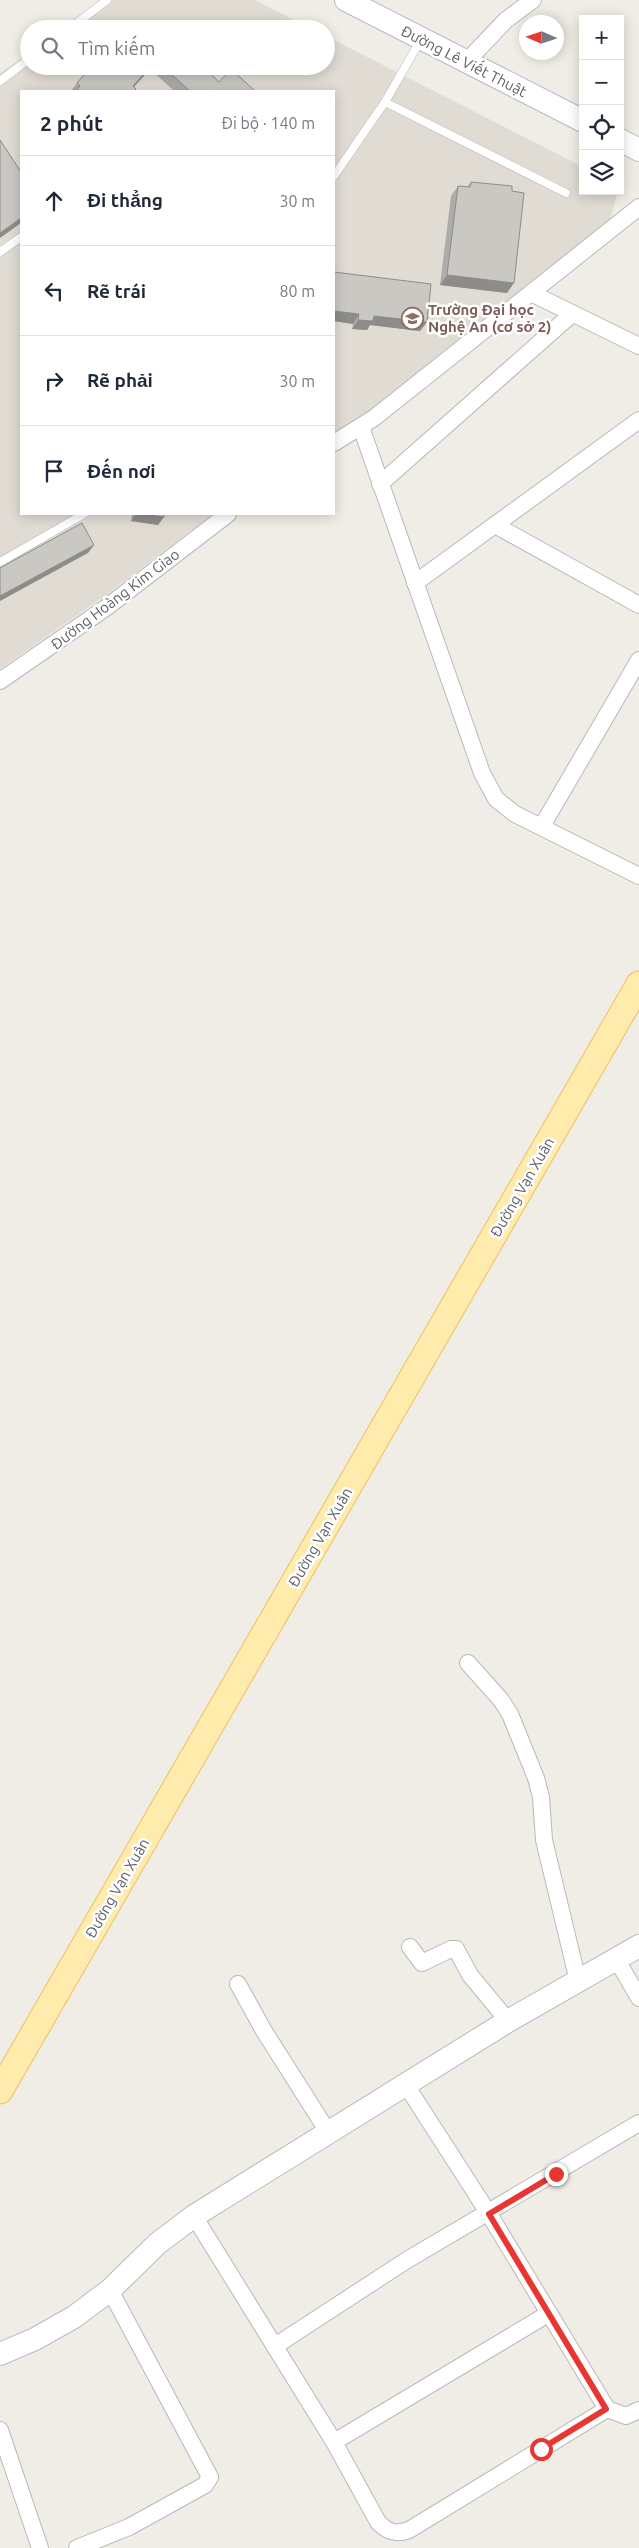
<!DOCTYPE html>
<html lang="vi">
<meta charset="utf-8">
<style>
body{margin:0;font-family:Ubuntu,sans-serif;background:#f6f6f7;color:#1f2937}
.controls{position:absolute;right:15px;top:15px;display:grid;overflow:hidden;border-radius:0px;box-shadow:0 2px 12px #0003}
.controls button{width:45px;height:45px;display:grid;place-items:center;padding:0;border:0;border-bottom:1px solid #e0e1e3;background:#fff;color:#1f2937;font:25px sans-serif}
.compass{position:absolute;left:519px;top:15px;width:45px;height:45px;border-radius:50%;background:#fff;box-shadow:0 2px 12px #0003;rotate:273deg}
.stop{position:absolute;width:15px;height:15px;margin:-11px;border:4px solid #e93633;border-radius:50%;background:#fff}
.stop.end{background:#e93633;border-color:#fff;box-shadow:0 1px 5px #0008}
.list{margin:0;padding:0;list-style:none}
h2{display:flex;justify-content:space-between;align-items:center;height:65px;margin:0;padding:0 20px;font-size:21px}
h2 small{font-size:16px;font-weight:400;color:#747a83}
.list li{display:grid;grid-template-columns:32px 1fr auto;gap:15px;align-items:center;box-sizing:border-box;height:90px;padding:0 20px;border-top:1px solid #e0e1e3}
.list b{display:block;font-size:19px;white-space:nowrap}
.list em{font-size:16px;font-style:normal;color:#747a83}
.icon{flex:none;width:28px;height:28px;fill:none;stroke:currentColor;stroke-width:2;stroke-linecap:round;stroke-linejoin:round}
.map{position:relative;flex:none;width:639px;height:2548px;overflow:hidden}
.search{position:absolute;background:#fff;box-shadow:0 2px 12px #0003;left:20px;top:20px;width:315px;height:55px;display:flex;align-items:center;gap:12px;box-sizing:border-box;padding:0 18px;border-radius:28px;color:#747a83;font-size:19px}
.panel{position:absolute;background:#fff;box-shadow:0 2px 12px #0003;left:20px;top:90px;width:315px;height:425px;border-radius:0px}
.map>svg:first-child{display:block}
</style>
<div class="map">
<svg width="639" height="2548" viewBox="0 0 639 2548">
<rect width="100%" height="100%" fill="#f0ede6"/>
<g fill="#e0dcd4">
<polygon points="101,0 255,0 311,29 61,29"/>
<polygon points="326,36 583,167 583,191 618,191 609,224 372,412 334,433 334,91 21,91 21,514 213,514 106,595 0,669 0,73 29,53 29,66 326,66"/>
</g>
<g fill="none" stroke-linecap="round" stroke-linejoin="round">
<defs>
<g id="lane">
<polyline points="69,29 107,0"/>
<polyline points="0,81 29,59"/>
<polyline points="385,102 566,193"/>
<polyline points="334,176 385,102 420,41"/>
<polyline points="0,252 21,237"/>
<polyline points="0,562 84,514"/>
</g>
<g id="street">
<polyline points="466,62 506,20 533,0"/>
<polyline points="531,293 639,346"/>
<polyline points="361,427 482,773 496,799 515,814 639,876"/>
<polyline points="334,443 374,418 639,207"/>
<polyline points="380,484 572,314"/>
<polyline points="495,525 639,605"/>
<polyline points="415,583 639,420"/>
<polyline points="0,681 107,607 228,514"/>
<polyline points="542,826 639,660"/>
<polyline points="468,1663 501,1700 510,1714 536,1778 541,1797 544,1840 578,1981"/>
<polyline points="410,1947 422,1963 451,1949 456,1949 470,1975 508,2021"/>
<polyline points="617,1960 639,1998"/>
<polyline points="238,1984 264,2031 328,2132"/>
<polyline points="406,2085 489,2214 607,2409"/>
<path d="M194 2216 334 2442 378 2522C387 2532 396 2535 409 2530L607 2409 626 2416 639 2410"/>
<polyline points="275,2346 407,2260 639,2123"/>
<polyline points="0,2430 40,2548"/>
<polyline points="334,2442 548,2314"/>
<polyline points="77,2548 129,2527 205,2485 210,2477 110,2290"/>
</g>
<g id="secondary">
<polyline points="346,0 583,121"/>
<polyline points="620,140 639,150"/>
<polyline points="0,2354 35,2339 74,2317 110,2290 157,2244 194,2216 508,2021 639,1946"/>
</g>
<polyline id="primary" points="0,2091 639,984"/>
</defs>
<use href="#lane" stroke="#b6b9bc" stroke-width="9"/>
<use href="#street" stroke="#b6b9bc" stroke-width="18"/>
<use href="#secondary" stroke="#b7bbbf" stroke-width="24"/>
<use href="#primary" stroke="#f1bf5e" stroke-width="27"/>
<use href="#lane" stroke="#fff" stroke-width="8"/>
<use href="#street" stroke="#fff" stroke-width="16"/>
<use href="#secondary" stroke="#fff" stroke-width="22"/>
<use href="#primary" stroke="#ffecac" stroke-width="25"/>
</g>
<g fill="#aeaca8">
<polygon points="97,66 202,66 219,82 255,91 174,91 150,69 134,87 134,91 71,91 77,83 91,73"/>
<polygon points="471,182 507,293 440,285 451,196 458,186 467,187"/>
<polygon points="334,272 427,322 420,331 370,325 367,330 352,329 353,324 334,321"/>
<polygon points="132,514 165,514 158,525 131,521"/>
</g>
<g fill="#8d8c88">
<polygon points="151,66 152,66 150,69 130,91 133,86"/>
<polygon points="21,218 21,223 0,238 0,233"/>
<polygon points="447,275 514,283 507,293 440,285"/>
<polygon points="334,311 359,314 353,324 334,321"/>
<polygon points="374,316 427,322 420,331 370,325 367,330 352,329 358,320"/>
<polygon points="136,514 143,514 164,517 158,525 131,521"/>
<polygon points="94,545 88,553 0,601 0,596"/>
</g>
<g fill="#cac8c3" stroke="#8d8c88">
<polygon points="97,66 151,66 133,86 136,89 134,91 76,91 80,86 77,83 88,70 91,73"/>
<polygon points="162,66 202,66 219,82 231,69 255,91 216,91 214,90 213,91 190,91"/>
<polygon points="0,140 21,172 21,218 0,233"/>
<polygon points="471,182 512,186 512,191 524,193 514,283 447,275 458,186 470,187"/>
<polygon points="334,272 431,284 427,322 374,316 373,321 358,320 359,314 334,311"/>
<polygon points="143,514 164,514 164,517"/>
<polygon points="82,523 94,545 0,596 0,568"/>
</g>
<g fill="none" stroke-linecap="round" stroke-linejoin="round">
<polyline stroke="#e93633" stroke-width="6" points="541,2449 606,2409 489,2214 556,2174"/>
</g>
<defs>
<symbol id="university-ring" viewBox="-11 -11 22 22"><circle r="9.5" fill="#fff" stroke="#8d6e63" stroke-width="1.5"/><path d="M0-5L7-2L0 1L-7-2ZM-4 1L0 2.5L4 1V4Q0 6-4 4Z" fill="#8d6e63"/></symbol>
</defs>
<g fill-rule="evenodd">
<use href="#university-ring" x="400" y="306" width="25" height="25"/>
</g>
<g text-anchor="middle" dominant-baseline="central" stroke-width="5" stroke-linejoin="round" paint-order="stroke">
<g font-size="15" fill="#5d6266" stroke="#fff">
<text transform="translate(464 61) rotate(27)">Đường Lê Viết Thuật</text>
<text transform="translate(115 599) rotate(-37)">Đường Hoàng Kim Giao</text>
<text transform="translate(522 1187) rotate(-60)">Đường Vạn Xuân</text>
<text transform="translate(320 1537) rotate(-60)">Đường Vạn Xuân</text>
<text transform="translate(117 1888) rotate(-60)">Đường Vạn Xuân</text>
</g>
<g font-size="15" font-weight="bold" fill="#785e54" stroke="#fff" text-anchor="start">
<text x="428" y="309">Trường Đại học<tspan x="428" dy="17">Nghệ An (cơ sở 2)</tspan></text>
</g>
</g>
</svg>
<div class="controls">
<button>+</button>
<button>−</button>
<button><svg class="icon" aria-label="locate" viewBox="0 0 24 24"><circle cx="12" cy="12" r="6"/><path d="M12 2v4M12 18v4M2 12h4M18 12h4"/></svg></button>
<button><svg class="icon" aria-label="layers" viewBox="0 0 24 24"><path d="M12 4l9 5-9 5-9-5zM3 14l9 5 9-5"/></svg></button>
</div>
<svg class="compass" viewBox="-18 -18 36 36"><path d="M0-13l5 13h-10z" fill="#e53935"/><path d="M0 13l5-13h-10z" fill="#747a83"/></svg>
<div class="stop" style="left:541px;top:2449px"></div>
<div class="stop end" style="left:556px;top:2174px"></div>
<div class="search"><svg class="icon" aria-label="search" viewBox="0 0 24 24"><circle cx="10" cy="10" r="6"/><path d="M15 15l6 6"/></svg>Tìm kiếm</div>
<section class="panel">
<h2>2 phút<small>Đi bộ · 140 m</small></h2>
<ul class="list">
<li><svg class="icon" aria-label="ahead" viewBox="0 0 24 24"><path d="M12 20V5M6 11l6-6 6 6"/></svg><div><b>Đi thẳng</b></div><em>30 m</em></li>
<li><svg class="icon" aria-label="left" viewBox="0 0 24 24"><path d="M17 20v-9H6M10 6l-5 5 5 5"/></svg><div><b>Rẽ trái</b></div><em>80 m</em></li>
<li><svg class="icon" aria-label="right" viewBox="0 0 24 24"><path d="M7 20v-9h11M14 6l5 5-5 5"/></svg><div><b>Rẽ phải</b></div><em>30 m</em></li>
<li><svg class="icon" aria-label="arrive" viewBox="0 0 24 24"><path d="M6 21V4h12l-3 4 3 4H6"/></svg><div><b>Đến nơi</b></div></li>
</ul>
</section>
</div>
